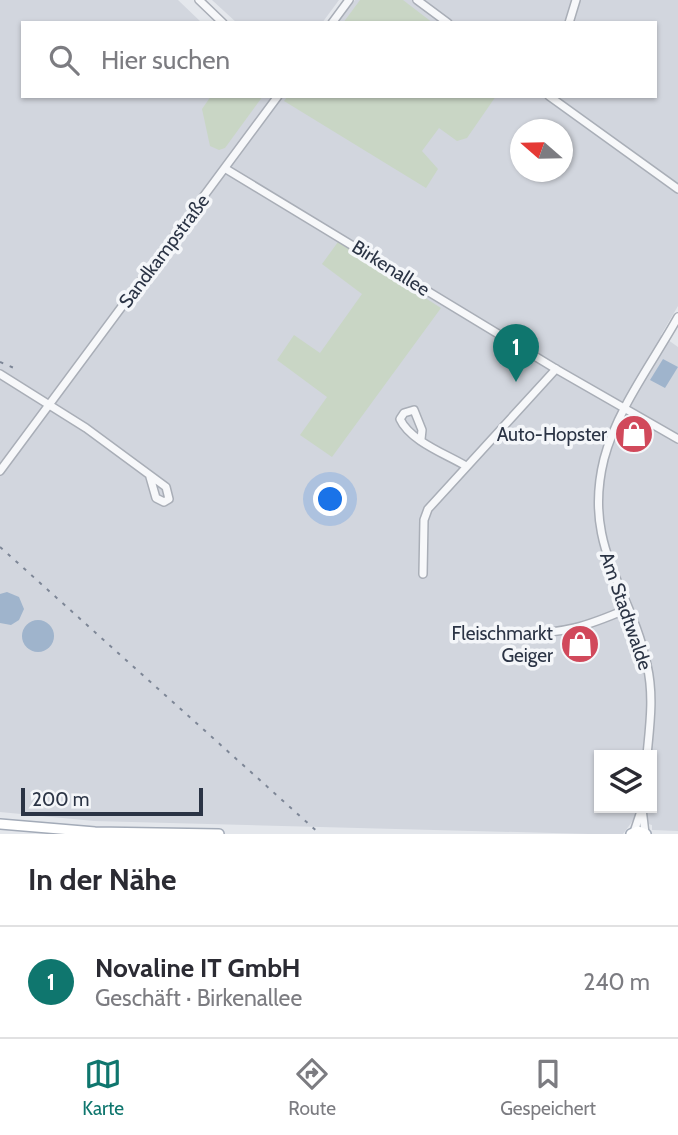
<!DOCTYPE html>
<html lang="de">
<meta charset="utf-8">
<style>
body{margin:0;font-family:Cabin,sans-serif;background:#f7f7f7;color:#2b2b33}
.controls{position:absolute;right:21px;bottom:21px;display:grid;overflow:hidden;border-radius:0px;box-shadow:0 2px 5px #0004}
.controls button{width:63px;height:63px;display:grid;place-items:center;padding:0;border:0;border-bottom:2px solid #e1e1e2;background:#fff;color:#2b2b33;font:35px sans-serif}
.compass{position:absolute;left:510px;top:119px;width:63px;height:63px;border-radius:50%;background:#fff;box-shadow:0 2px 5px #0004;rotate:290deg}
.scale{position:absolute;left:21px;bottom:18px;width:182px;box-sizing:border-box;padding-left:7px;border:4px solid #2b3445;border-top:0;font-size:19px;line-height:24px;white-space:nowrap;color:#2b3445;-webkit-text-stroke:5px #f4f6f9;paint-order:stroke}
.you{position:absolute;left:331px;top:500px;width:24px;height:24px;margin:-18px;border:5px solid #fff;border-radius:50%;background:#1a73e8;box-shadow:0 0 0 10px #1a73e833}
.badge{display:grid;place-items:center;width:46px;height:46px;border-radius:50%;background:#0f766e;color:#fff;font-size:23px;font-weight:700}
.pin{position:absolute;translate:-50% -58px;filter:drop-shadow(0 2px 4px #0008)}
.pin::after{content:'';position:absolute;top:37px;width:24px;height:21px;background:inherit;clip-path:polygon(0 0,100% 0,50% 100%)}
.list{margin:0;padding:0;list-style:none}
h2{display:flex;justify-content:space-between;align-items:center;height:91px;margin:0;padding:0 28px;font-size:30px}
h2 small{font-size:23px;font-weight:400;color:#7c7c81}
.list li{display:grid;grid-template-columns:46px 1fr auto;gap:21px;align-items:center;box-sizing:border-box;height:112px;padding:0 28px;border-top:2px solid #e1e1e2}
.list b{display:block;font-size:26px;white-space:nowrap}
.list p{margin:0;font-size:23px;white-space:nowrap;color:#7c7c81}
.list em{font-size:23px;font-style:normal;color:#7c7c81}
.icon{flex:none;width:38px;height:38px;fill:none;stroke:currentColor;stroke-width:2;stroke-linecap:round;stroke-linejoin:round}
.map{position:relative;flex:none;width:678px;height:834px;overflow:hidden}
.search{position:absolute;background:#fff;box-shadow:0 2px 5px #0004;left:21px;right:21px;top:21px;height:77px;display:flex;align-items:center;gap:18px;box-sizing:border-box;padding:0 24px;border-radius:0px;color:#7c7c81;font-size:26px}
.sheet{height:203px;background:#fff}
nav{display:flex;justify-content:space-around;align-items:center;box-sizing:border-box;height:98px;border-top:2px solid #e1e1e2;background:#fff;font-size:19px;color:#7c7c81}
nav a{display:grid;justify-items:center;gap:4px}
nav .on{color:#0f766e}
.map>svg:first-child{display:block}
</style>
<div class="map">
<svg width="678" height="834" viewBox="0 0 678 834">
<rect width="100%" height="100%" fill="#e4e7ec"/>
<g fill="#d2d6de" fill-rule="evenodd">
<path d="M0 0H178L202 23H23V96H655V23H337L355 0H678V306L661 335 678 347V831L652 830V825L648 824V820L634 819 623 834H589L94 821 0 812ZM520 130H562V172H520ZM599 755H652V808H599Z"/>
<polygon points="212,0 339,0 322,23 237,23"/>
</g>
<g fill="#c9d6c5">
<polygon points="360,0 403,0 433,23 343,23"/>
<polygon points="211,96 263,96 225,148 219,150 210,146 202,109"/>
<polygon points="288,96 496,96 467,138 457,141 439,128 422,151 438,169 426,188 284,101"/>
<polygon points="338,242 441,308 332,457 300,435 327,397 277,360 294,335 320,353 362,294 322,264"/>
</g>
<g fill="#9fb4cc">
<polygon points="663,359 678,367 665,388 650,380"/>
<polygon points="7,592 19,597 24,609 19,620 11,625 0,623 0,594"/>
<circle cx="38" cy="636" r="16"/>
</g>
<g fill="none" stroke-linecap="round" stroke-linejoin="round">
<defs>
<g id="minor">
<polyline points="199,0 223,23"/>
<polyline points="417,0 448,23"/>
<polyline points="332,23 349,0"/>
<polyline points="569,23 576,0"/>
<polyline points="549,96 678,189"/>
<polyline points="226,169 556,369 678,439"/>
<polyline points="0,374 86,428 166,487 169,499 164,502 156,498 150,477"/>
<path d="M421 439 422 430 414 410 404 413 400 419C410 441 446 454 466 466"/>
<polyline points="0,471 278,96"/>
<polyline points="423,574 424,520 428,509 556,369"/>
<path d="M520 634C565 633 585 627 627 609"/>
<path d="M647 755C650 724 654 695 647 665 631 588 582 547 604 459 617 409 653 362 678 317"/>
<polyline points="642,809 645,833"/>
<polyline points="634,832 642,808"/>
</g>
<g id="major">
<polyline points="0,824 95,832 219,834"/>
<polyline points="631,834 638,831 646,834"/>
</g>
</defs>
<use href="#minor" stroke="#a9aeb7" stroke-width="10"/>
<use href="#major" stroke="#a3abb8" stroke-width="12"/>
<use href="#minor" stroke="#f7f8fa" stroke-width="7"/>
<use href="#major" stroke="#fff" stroke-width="9"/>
<g stroke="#7d8696" stroke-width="2" stroke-dasharray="3.5 7" stroke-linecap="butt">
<polyline points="0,362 14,368"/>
<polyline points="0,547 320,834"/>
</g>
</g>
<defs>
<symbol id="shop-disc" viewBox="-11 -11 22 22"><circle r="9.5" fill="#d1495b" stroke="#f4f6f9"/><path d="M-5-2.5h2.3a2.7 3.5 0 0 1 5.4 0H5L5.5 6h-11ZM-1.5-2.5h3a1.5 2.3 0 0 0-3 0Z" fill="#fff"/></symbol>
</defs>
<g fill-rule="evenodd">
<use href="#shop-disc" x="612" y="412" width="44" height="44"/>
<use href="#shop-disc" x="558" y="622" width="44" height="44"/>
</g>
<g text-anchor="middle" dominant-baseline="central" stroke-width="7" stroke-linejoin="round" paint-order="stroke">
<g font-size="19" fill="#2b3445" stroke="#f4f6f9">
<text transform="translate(164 251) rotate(-53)">Sandkampstraße</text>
<text transform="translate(391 268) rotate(32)">Birkenallee</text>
<text transform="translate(626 611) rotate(71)">Am Stadtwalde</text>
</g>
<g font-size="19" fill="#2b3445" stroke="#f4f6f9" text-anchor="end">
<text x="607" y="434">Auto-Hopster</text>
<text x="553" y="633">Fleischmarkt<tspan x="553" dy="22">Geiger</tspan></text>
</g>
</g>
</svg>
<div class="controls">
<button><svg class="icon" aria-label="layers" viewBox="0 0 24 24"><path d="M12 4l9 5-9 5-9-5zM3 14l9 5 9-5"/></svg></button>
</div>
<svg class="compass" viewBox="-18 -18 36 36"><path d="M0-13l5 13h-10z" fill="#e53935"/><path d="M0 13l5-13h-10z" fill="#7c7c81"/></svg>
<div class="scale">200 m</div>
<div class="you"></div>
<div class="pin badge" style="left:516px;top:382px">1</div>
<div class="search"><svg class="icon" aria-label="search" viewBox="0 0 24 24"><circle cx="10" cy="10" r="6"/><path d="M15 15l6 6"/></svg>Hier suchen</div>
</div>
<section class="sheet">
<h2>In der Nähe<small></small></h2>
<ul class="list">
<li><span class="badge">1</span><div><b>Novaline IT GmbH</b><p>Geschäft · Birkenallee</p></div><em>240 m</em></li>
</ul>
</section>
<nav>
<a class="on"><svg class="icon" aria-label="map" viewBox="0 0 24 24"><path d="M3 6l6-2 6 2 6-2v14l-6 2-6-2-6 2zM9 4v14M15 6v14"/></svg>Karte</a>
<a><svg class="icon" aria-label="directions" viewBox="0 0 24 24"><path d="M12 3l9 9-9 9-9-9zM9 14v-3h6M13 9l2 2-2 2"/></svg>Route</a>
<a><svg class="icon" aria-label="saved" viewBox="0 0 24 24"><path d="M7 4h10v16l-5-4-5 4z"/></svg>Gespeichert</a>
</nav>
